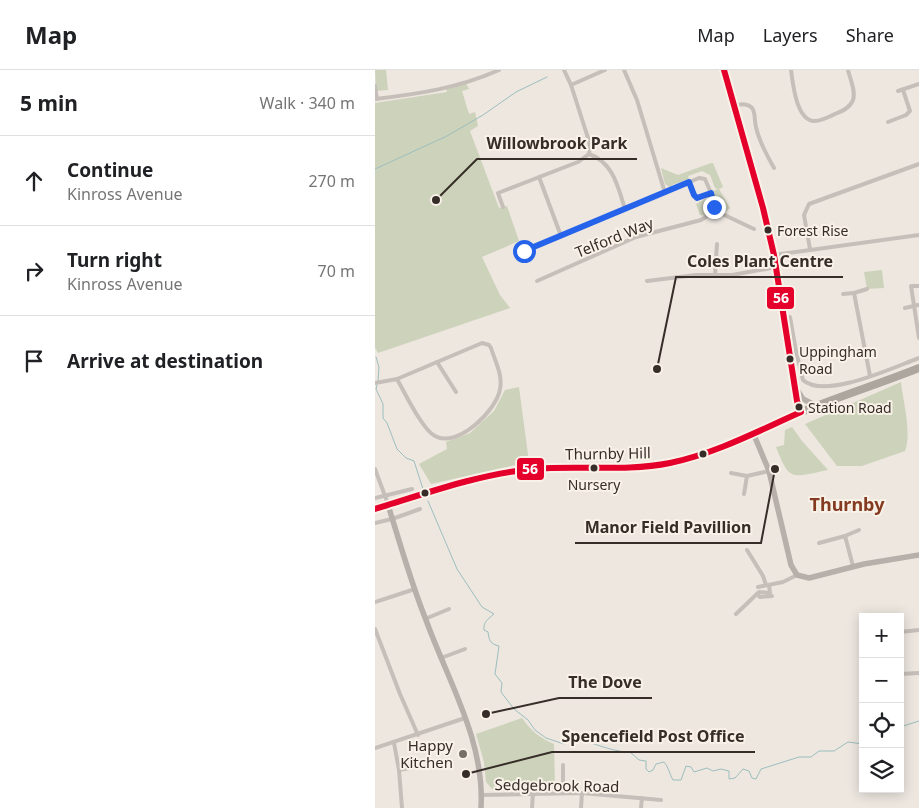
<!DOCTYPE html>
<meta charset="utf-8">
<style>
body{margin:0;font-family:"Noto Sans",sans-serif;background:#f2f2f2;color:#202124}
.controls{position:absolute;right:15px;bottom:15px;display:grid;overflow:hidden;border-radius:0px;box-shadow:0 2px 12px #0003}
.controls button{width:45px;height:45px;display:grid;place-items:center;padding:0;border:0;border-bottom:1px solid #e0e0e0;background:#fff;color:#202124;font:25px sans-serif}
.stop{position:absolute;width:15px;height:15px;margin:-11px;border:4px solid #2563eb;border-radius:50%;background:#fff}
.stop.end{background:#2563eb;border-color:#fff;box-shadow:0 1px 5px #0008}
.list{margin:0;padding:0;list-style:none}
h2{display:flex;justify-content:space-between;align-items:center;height:65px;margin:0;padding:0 20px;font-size:21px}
h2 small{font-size:16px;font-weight:400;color:#757577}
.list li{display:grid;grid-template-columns:32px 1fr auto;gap:15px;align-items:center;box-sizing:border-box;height:90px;padding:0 20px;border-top:1px solid #e0e0e0}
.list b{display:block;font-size:19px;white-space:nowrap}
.list p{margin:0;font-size:16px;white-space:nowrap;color:#757577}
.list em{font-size:16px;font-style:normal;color:#757577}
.icon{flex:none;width:28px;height:28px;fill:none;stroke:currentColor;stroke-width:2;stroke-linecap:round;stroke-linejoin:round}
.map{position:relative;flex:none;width:544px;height:738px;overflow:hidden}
header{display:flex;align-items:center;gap:30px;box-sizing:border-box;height:70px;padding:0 25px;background:#fff;border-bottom:1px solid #e0e0e0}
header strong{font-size:24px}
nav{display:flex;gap:28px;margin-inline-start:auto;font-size:18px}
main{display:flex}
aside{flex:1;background:#fff}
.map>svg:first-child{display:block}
</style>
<header>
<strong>Map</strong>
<nav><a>Map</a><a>Layers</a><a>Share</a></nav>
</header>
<main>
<aside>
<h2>5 min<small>Walk · 340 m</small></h2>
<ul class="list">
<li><svg class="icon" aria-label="ahead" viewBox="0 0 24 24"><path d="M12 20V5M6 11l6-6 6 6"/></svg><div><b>Continue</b><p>Kinross Avenue</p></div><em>270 m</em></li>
<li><svg class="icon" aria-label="right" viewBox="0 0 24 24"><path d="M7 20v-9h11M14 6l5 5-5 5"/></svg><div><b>Turn right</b><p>Kinross Avenue</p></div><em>70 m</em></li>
<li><svg class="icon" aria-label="arrive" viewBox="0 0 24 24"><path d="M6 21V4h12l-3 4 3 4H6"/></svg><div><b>Arrive at destination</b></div></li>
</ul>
</aside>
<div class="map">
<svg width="544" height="738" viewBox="0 0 544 738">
<rect width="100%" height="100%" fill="#ede7e0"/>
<g fill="#cdd2ba">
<polygon points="0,0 11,0 13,20 1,21"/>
<polygon points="91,13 94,19 87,21 94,44 100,42 103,56 95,61 124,138 132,136 144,171 107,187 125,225 135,238 3,283 0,278 0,33 72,22 71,19"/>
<polygon points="336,93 338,93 348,117 344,119 355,138 350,142 342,137 338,121 343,119 340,118 335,105 327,101 313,106 314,109 297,115 296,118 290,114 286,98 303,105"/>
<path d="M334 127C338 134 336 140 331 146L325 145 321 134Z"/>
<polygon points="507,200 509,218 492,219 489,202"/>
<path d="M526 312C528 331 537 364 530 381L487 396H462L430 354Z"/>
<polygon points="144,317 154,392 56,414 44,394 72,379 71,372 95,363 119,341 130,320"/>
<path d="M417 357 427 371 453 400C417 407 415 413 401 377L409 375 410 360Z"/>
<path d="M147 648C156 661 165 668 179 674L180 716 117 719 111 712 109 692 101 664Z"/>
</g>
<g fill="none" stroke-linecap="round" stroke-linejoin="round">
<g stroke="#9cbebe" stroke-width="1">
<polyline points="0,99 72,66 108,45 141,22 172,7"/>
<polyline points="1,287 4,297 3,311"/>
<polyline points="2,315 1,319 8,334 8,348 12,353 22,379 31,388 39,391 48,419"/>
<path d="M53 431 82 499 107 537 119 544C113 549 108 552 109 560L113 562C114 570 115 574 124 576L120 604 127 613 126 622 139 639 153 650 160 660 171 668 189 674 193 668 211 667 214 672C224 676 246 683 255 682L264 690 271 691V699L274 702 278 700 281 694 289 692C293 696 295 705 298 710H306L311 696 316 697 319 702 332 698 338 701 346 699 354 701V709L360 708 368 699 374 701 377 708 381 709 386 699 424 687H436L444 681H459L473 672 488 674"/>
<polyline points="525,657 544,651"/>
</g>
<g stroke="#c6bfb9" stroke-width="4">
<path d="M189 0 196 15 214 71 215 77 214 84C238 92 243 117 250 139"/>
<polyline points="249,0 262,30 290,123"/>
<path d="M416 0C418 14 421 48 438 51 445 52 454 47 460 44 467 41 475 38 478 30 481 21 475 9 473 0"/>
<polyline points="196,15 230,0"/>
<polyline points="0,16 2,29"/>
<polyline points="523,21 544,14"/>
<path d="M0 29C43 24 84 18 124 0"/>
<path d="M358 36C364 35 372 32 377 38 381 43 379 51 381 57 384 72 392 85 399 98"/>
<polyline points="513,52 531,45 535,41 528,20"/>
<polyline points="164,107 186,166"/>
<polyline points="336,123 339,142"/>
<polyline points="128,137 123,123 203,92 214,84"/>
<polyline points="435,179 429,145 434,134 544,94"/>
<polyline points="149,181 324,108 330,109 336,123 322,128 319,125 314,113"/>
<polyline points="399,185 544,165"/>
<polyline points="340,205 342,174"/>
<polyline points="162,211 261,167 326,150 337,143 343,142 379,159"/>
<polyline points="272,211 321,205 357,205 402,197"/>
<polyline points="544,216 536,216 544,268"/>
<polyline points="492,219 479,223 495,306"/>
<polyline points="468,224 479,223"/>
<polyline points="530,238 543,235"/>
<polyline points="415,247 421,281 415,283"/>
<path d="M421 281 428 310C450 330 519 297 544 288"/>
<polyline points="62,292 81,322"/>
<path d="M0 313 22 309 107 273 114 275 116 278C120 291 128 305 125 319 122 340 82 379 60 366 47 359 30 323 22 309"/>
<polyline points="0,399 13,434"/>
<polyline points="356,403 372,406"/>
<polyline points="369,424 372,406 394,401"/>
<polyline points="0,428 37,419"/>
<polyline points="0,453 17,449 45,439"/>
<polyline points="470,466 484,460"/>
<polyline points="444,473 470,466 478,496"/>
<polyline points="372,480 388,506 391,515"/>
<polyline points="383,517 408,512 422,505"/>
<polyline points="382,524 385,527 397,526"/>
<polyline points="0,532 40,519"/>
<polyline points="361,544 384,522 395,523 394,515"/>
<polyline points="50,549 74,539"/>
<polyline points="0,559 25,624 43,665"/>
<polyline points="525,562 544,560"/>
<polyline points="66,588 90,579"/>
<polyline points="525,604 544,603"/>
<polyline points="19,673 24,700 27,738"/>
<polyline points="0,678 90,648"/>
<polyline points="188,695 188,723"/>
<polyline points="24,700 45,696"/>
<polyline points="107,725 207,723 286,730"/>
<polyline points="157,738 158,723"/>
<polyline points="206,738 207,723"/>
<polyline points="266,738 267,728"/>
</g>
<g stroke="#b7b0aa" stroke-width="5.5">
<polyline points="349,0 388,138 399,185 422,331 426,342"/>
<polyline points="421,318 428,329 442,336"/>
<polyline points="379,365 394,401 416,495 422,505 434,508 489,494 544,485"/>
<path d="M13 435C25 473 36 513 51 550 73 611 110 671 106 738"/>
</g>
<path stroke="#aca69f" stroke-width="8" d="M0 439C52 423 103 404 157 399 203 394 248 402 293 394 337 385 376 364 417 346 458 328 502 315 544 298"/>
<defs>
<path id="bus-1" d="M0 439C52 423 104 404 158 399 204 395 250 402 295 393 342 383 383 361 426 342L422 331 399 185 388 138 349 0"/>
</defs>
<use href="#bus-1" stroke="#f9f2e8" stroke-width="10"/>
<use href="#bus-1" stroke="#e4002b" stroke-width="6"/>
</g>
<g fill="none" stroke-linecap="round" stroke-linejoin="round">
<polyline stroke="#2563eb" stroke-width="6" points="149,181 314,112 319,125 322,128 336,123 339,137"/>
</g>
<g fill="#362d28" stroke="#f9f2e8" stroke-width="2">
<circle cx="393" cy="160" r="4.5"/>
<circle cx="415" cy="289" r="4.5"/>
<circle cx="424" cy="337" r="4.5"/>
<circle cx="328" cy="384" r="4.5"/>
<circle cx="219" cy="398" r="4.5"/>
<circle cx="50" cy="423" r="4.5"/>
</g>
<circle fill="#766e68" stroke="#f9f2e8" stroke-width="2" cx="88" cy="684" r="5"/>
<g text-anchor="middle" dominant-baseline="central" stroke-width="4" stroke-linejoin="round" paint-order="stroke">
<g font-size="14" fill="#362d28" stroke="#f9f2e8" text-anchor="start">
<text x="402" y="160">Forest Rise</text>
<text x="424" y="281">Uppingham<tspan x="424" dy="17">Road</tspan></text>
<text x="433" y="337">Station Road</text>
<text x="219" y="414" text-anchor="middle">Nursery</text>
</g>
<g font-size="15" fill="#362d28" stroke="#f9f2e8">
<text transform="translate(239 167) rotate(-22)">Telford Way</text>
<text transform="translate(233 383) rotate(-1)">Thurnby Hill</text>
<text transform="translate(182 715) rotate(1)">Sedgebrook Road</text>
</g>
<g font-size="15" fill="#362d28" stroke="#f9f2e8" text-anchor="end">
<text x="78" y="675">Happy<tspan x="78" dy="17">Kitchen</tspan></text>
</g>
<g font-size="18" font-weight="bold" fill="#853b21" stroke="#f9f2e8">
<text x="472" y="434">Thurnby</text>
</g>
</g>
<path fill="none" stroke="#362d28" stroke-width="2" d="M61 130L102 89H262M282 299L301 207H468M400 399L386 473H200M111 644L184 628H277M91 704L177 682H380"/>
<g fill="#362d28" stroke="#f9f2e8" stroke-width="2">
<circle cx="61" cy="130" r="5"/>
<circle cx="282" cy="299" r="5"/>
<circle cx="400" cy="399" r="5"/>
<circle cx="111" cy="644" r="5"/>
<circle cx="91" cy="704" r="5"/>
</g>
<g font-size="16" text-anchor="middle" font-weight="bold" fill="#362d28" stroke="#f9f2e8" stroke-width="4" stroke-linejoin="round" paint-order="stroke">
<text x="182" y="79">Willowbrook Park</text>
<text x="385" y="197">Coles Plant Centre</text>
<text x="293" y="463">Manor Field Pavillion</text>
<text x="230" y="618">The Dove</text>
<text x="278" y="672">Spencefield Post Office</text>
</g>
<g stroke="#f9f2e8" stroke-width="2">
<rect x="391" y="216" width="29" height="24" rx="5" fill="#e4002b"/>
<rect x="141" y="387" width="29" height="24" rx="5" fill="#e4002b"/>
</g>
<g font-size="14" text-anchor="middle" font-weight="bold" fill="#fff">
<text x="406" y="233">56</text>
<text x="155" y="404">56</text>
</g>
</svg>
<div class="controls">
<button>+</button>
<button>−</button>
<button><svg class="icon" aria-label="locate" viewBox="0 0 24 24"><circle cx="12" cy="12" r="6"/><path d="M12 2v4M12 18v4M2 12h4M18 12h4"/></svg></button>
<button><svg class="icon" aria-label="layers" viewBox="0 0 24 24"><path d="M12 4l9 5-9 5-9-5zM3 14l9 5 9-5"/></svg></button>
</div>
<div class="stop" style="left:149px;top:181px"></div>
<div class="stop end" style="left:339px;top:137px"></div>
</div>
</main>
